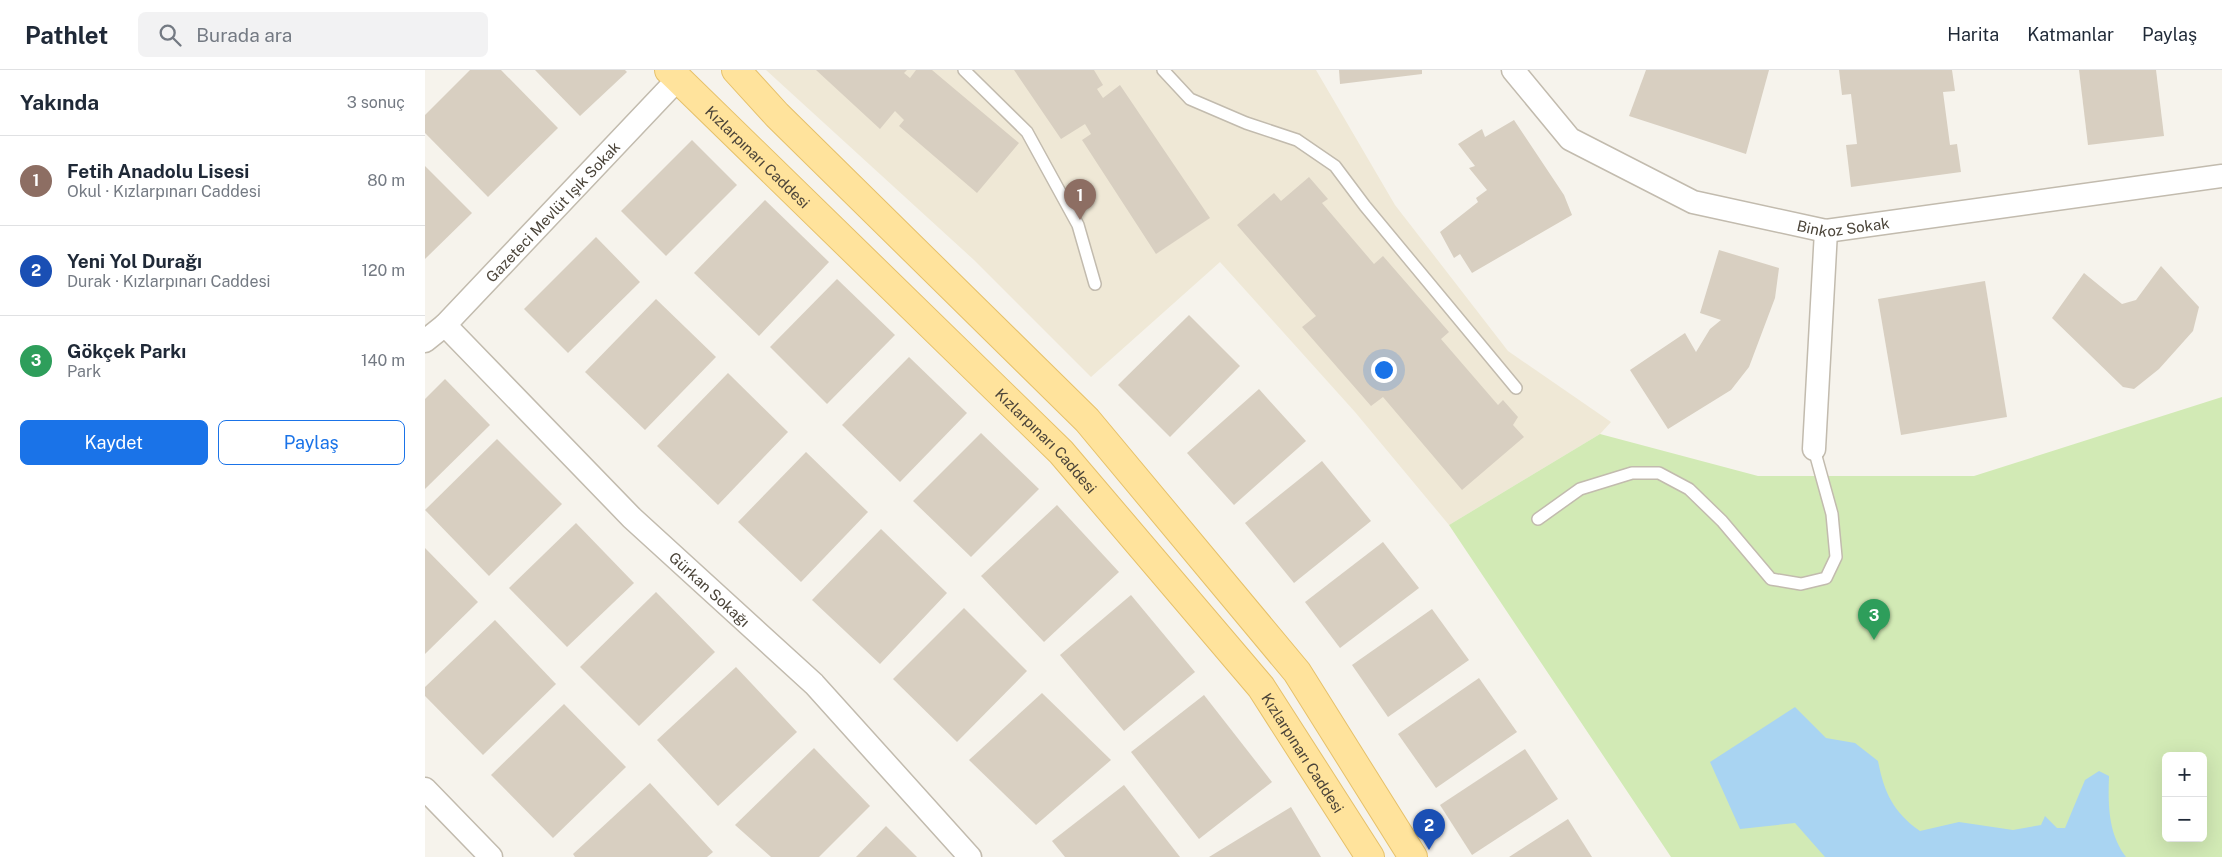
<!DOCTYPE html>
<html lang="tr">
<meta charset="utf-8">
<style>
body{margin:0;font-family:"Public Sans",sans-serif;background:#f2f2f3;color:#1f2937}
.controls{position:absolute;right:15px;bottom:15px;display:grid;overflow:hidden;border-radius:8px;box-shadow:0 5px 20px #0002}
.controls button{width:45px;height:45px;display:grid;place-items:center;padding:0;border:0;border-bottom:1px solid #e0e1e3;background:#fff;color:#1f2937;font:25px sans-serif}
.you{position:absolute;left:958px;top:299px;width:18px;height:18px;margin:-12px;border:4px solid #fff;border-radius:50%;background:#1a73e8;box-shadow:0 0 0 8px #1a73e833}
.badge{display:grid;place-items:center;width:32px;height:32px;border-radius:50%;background:#1a73e8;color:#fff;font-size:16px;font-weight:700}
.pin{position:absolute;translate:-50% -41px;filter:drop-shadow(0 1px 2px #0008)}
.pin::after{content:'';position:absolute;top:26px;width:18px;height:15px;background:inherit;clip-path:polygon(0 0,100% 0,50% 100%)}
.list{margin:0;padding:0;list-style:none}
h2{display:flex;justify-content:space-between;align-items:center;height:65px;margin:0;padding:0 20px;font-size:21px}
h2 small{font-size:16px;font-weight:400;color:#747a83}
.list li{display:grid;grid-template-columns:32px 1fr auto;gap:15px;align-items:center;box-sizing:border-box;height:90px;padding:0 20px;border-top:1px solid #e0e1e3}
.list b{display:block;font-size:19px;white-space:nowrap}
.list p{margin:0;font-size:16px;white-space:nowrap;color:#747a83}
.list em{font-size:16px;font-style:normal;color:#747a83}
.actions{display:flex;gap:10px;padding:15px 20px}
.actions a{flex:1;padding:11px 0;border:1px solid #1a73e8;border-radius:8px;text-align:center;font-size:18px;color:#1a73e8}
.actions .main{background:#1a73e8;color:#fff}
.icon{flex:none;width:28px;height:28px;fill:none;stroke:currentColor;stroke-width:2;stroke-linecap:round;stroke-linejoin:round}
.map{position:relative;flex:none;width:1797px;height:787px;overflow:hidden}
header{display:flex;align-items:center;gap:30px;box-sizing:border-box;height:70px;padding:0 25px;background:#fff;border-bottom:1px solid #e0e1e3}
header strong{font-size:24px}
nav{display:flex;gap:28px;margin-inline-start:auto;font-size:18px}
.search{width:350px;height:45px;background:#f2f2f3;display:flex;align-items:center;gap:12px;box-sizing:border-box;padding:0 18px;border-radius:8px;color:#747a83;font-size:19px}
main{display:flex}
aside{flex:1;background:#fff}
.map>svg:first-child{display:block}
</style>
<header>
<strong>Pathlet</strong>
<div class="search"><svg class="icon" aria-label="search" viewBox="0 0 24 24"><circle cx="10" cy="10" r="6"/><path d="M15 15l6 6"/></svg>Burada ara</div>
<nav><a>Harita</a><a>Katmanlar</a><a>Paylaş</a></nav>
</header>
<main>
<aside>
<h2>Yakında<small>3 sonuç</small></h2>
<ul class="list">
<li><span class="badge" style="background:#8d6e63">1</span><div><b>Fetih Anadolu Lisesi</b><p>Okul · Kızlarpınarı Caddesi</p></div><em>80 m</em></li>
<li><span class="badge" style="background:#1a4fb4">2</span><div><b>Yeni Yol Durağı</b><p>Durak · Kızlarpınarı Caddesi</p></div><em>120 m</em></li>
<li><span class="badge" style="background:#2e9e5b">3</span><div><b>Gökçek Parkı</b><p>Park</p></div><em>140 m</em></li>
</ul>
<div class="actions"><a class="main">Kaydet</a><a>Paylaş</a></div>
</aside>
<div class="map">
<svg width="1797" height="787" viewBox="0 0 1797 787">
<rect width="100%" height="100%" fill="#f6f3ec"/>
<polygon fill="#efe8d6" points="341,0 891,0 970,135 1083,281 1186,352 1175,364 1024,455 930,342 795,192 666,307 549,190"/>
<path fill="#d2eab5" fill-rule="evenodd" d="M1797 327V787H1246L1024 455 1175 364 1333 406H1549ZM1741 686H1778V768H1741Z"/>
<path fill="#a9d4f2" d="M1370 637 1401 668 1430 673 1453 691C1459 722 1468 742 1495 761L1534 752 1588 760 1616 755 1620 746 1632 758H1640L1660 710 1674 701 1684 706C1683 735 1683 763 1701 787H1400L1370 753 1315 759 1285 692Z"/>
<g fill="#d8cfc1">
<polygon points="45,0 76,0 133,58 63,127 0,63 0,45"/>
<polygon points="110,0 200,0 202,2 155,46"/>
<polygon points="391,0 482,0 479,3 485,8 491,0 507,0 594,73 552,123 474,56 479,50 470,41 455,59"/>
<polygon points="589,0 669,0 678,15 672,19 678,28 695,15 785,148 731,184 657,70 666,64 660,54 636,69"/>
<polygon points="914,0 997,0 997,4 915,14"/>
<polygon points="1221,0 1344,0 1321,84 1204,46"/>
<polygon points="1414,0 1527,0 1530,21 1518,22 1525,75 1532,74 1536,102 1426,117 1421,75 1432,74 1426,24 1417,25"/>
<polygon points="1654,0 1731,0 1739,66 1663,75"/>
<polygon points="1089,50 1139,125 1147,145 1047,203 1035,184 1029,188 1015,162 1053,132 1051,128 1062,120 1044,98 1050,96 1033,74 1057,59 1060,67"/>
<polygon points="267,70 312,115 241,186 196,141"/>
<polygon points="0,96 47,143 0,189"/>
<polygon points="884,107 903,129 897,133 949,194 958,186 1024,262 1016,269 1073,335 1078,330 1093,347 1088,355 1099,367 1037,420 958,327 946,336 877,257 891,246 812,155 849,123 856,131"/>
<polygon points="340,130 404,192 334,266 269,203"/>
<polygon points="171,167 215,212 143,283 99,239"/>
<polygon points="1294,180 1354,198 1350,228 1324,297 1306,320 1243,359 1205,300 1260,263 1271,282 1285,259 1296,250 1275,243"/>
<polygon points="1736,196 1774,237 1768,261 1734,299 1709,319 1698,317 1627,248 1659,203 1697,234 1711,230"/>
<polygon points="412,209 470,265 402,334 345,277"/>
<polygon points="1560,211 1582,347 1476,365 1453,229"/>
<polygon points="231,229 291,287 220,360 160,302"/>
<polygon points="764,245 815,296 745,367 693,315"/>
<polygon points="484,287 542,343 475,412 417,355"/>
<polygon points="303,303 363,362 293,435 232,376"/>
<polygon points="20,309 65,355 0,419 0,329"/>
<polygon points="834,319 881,371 809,435 762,383"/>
<polygon points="556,363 614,419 546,487 488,431"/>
<polygon points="72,369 137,434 64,506 0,440"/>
<polygon points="381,382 443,442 376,512 313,452"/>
<polygon points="897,391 946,451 869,513 820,453"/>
<polygon points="632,435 694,502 619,572 556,506"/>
<polygon points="151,453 209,513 142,577 84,518"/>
<polygon points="456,459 522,523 455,594 387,530"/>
<polygon points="958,472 994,518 915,578 880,532"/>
<polygon points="0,478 53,532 0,584"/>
<polygon points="231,522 290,582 214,656 155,597"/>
<polygon points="706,525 770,602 699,661 635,585"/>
<polygon points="539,538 602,601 532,672 468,609"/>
<polygon points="1007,539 1044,590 963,647 927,595"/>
<polygon points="70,550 131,614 58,685 0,626 0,617"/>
<polygon points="311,597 372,662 293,736 232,670"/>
<polygon points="1054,608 1092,662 1011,718 973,664"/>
<polygon points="617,623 686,690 611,755 544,690"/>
<polygon points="779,625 847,712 774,769 706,682"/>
<polygon points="139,634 201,697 128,768 66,705"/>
<polygon points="389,678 445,736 394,787 346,787 310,755"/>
<polygon points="1100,679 1133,729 1047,785 1015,735"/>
<polygon points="225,713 288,782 282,787 150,787 148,784"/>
<polygon points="699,715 755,787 640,787 627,771"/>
<polygon points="866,737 896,787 784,787"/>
<polygon points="1143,749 1167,787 1084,787"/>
<polygon points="461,756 492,787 431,787"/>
</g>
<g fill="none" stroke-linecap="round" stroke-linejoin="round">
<defs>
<g id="service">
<polyline points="539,0 602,62 653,155 670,214"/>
<polyline points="738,0 765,29 821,53 872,70 910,96 940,136 1091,318"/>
<polyline points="1113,449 1155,419 1207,403 1234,403 1264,419 1297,451 1346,509 1376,514 1401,508 1411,487 1407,444 1389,379"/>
</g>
<g id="minor">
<path id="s1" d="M1088 0 1145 69 1268 132 1401 161 1797 106"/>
<path id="s2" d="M20 255 207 448 389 614 545 787"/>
<path id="s3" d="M0 271 20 255 253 9"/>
<polyline points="1389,379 1401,161"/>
<polyline points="0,719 66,787"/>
</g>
<g id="primary">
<path id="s4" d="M244 0 636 382 836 617 945 787"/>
<polyline points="311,0 352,45 662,350 872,602 988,787"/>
</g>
</defs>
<use href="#service" stroke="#c2bbae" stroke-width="14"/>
<use href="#minor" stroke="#c2bbae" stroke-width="25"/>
<use href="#primary" stroke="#e6c16a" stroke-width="30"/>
<use href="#service" stroke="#fff" stroke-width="11"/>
<use href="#minor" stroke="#fff" stroke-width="22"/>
<use href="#primary" stroke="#ffe39c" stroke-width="28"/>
</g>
<g text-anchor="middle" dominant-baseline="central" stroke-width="4.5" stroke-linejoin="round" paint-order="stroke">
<g font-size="15" fill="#4b4439" stroke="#fff">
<text stroke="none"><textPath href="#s4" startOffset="124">Kızlarpınarı Caddesi</textPath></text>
<text stroke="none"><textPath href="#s3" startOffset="182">Gazeteci Mevlüt Işık Sokak</textPath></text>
<text stroke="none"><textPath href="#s1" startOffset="381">Binkoz Sokak</textPath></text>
<text stroke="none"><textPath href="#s4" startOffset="529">Kızlarpınarı Caddesi</textPath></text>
<text stroke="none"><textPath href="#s2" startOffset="374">Gürkan Sokağı</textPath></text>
<text stroke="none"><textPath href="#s4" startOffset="934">Kızlarpınarı Caddesi</textPath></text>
</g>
</g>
</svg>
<div class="controls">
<button>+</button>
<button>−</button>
</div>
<div class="you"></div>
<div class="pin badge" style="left:655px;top:150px;background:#8d6e63">1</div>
<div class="pin badge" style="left:1004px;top:780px;background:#1a4fb4">2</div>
<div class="pin badge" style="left:1449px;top:570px;background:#2e9e5b">3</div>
</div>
</main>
